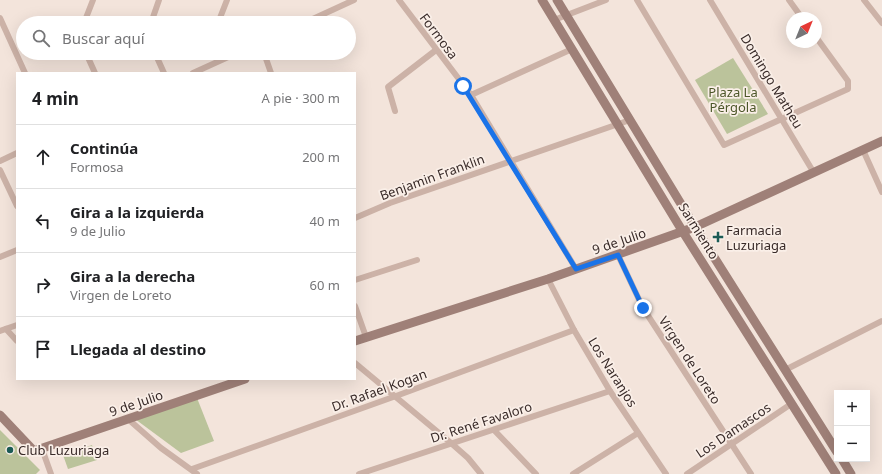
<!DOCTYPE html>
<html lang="es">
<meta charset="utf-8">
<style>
body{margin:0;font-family:"Noto Sans",sans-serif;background:#f6f6f6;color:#202124}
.controls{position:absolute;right:12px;bottom:12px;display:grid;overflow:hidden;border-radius:0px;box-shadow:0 4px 16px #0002}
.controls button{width:36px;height:36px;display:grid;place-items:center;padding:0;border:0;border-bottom:1px solid #e0e0e0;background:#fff;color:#202124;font:20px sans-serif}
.compass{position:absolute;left:786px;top:12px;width:36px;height:36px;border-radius:50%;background:#fff;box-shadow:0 4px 16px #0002;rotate:43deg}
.stop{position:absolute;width:12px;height:12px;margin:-9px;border:3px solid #1a73e8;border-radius:50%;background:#fff}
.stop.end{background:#1a73e8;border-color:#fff;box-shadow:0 1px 4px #0008}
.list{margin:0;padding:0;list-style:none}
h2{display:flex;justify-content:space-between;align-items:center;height:52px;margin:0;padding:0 16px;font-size:17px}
h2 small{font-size:13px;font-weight:400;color:#757577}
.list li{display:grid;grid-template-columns:26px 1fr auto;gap:12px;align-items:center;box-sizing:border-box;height:64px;padding:0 16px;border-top:1px solid #e0e0e0}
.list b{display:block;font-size:15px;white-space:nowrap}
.list p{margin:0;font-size:13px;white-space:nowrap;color:#757577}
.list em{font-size:13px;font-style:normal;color:#757577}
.icon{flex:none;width:22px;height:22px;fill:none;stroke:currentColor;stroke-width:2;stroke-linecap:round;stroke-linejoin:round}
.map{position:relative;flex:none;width:882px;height:474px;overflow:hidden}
.search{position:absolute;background:#fff;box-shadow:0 4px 16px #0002;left:16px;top:16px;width:340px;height:44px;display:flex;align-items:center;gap:10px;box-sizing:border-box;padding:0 14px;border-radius:22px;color:#757577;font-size:15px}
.panel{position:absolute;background:#fff;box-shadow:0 4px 16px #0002;left:16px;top:72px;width:340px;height:308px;border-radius:0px}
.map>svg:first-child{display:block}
</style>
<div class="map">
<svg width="882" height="474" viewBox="0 0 882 474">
<rect width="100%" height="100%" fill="#f3e4db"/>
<g fill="#bbc39b">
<polygon points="733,58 768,114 727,134 695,80"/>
<polygon points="197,398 214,441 181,453 135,419"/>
<polygon points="0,430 40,470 36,474 0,474"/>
<polygon points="92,445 97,460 68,469 63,455"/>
</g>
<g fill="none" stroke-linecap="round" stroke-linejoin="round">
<g stroke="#ccb2a7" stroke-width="6">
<polyline points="399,0 471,95 576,269"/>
<polyline points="637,0 724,145 848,89 848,81 816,37"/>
<polyline points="710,0 814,173"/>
<polyline points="789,0 802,18"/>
<polyline points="864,0 882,23"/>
<polyline points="0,18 25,73"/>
<polyline points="554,20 606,0"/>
<polyline points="84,23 93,0"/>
<polyline points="151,23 159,0"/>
<polyline points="218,23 227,0"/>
<polyline points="304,23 354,0"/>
<polyline points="86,53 95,73"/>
<polyline points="155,53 164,73"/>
<polyline points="264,53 271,73"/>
<polyline points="193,73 237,53"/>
<polyline points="471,95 572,49"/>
<polyline points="395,111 388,87 436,50"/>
<polyline points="863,150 882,192"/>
<polyline points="0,161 17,153"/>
<polyline points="0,170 17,206"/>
<polyline points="355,218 390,203 630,120"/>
<polyline points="618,255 643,308 751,474"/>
<polyline points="0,257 17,250"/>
<polyline points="548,279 574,330 610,391 666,474"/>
<polyline points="355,280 417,260"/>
<polyline points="355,306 366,337"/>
<polyline points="6,329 17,341"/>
<polyline points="0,331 17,325"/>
<polyline points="355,363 451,443 468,458 481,474"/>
<polyline points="785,370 882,321"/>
<polyline points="128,419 161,448 197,474"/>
<polyline points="494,430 536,474"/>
<polyline points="42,449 51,474"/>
<polyline points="192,469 396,396 574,330"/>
<polyline points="359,474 610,391"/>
<polyline points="573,474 638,433"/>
<polyline points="687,474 791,404"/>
</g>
<g stroke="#9f8078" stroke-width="9">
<polyline points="542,0 683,232 836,474"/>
<polyline points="557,0 695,227 837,452"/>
<polyline points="355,341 548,279 695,227 882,141"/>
<polyline points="0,415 34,451 245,379"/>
<polyline points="842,459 851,474"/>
</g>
</g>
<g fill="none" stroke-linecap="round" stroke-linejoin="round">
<polyline stroke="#1a73e8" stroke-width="5" points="463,86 576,269 618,255 643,308"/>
</g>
<g fill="#1b5b55" stroke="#faefe8" stroke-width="1.5">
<path d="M716 231h4v4h4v4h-4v4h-4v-4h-4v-4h4z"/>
<circle cx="10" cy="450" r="4"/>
</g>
<g text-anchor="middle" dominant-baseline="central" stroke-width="3.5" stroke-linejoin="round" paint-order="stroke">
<g font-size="13" fill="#382a28" stroke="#faefe8">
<text transform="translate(439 36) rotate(53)">Formosa</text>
<text transform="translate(772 81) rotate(59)">Domingo Matheu</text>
<text transform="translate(432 177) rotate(-20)">Benjamin Franklin</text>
<text transform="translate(699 231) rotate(58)">Sarmiento</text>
<text transform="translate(619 241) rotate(-19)">9 de Julio</text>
<text transform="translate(690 360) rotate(57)">Virgen de Loreto</text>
<text transform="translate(613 372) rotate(58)">Los Naranjos</text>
<text transform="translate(379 390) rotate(-20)">Dr. Rafael Kogan</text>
<text transform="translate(136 403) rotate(-19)">9 de Julio</text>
<text transform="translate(481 422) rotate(-18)">Dr. René Favaloro</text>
<text transform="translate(733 430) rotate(-34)">Los Damascos</text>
</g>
<g font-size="13" fill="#4d572a" stroke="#faefe8">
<text x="733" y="92">Plaza La<tspan x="733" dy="15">Pérgola</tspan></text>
</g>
<g font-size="13" fill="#382a28" stroke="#faefe8" text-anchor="start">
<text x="726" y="230">Farmacia<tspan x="726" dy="15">Luzuriaga</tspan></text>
<text x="18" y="450">Club Luzuriaga</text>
</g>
</g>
</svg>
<div class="controls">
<button>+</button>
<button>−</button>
</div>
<svg class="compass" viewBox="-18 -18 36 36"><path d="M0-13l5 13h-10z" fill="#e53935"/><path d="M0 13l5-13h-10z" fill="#757577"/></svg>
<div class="stop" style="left:463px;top:86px"></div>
<div class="stop end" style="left:643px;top:308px"></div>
<div class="search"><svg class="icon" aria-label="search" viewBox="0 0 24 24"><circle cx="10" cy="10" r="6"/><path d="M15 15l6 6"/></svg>Buscar aquí</div>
<section class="panel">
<h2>4 min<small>A pie · 300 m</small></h2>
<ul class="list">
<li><svg class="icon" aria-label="ahead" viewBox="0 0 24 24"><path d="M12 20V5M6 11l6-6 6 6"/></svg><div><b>Continúa</b><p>Formosa</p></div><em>200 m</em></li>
<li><svg class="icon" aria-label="left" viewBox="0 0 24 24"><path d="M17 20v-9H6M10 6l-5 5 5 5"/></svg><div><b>Gira a la izquierda</b><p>9 de Julio</p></div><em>40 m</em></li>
<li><svg class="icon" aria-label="right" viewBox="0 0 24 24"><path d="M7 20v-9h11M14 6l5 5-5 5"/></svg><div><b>Gira a la derecha</b><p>Virgen de Loreto</p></div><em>60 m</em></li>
<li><svg class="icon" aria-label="arrive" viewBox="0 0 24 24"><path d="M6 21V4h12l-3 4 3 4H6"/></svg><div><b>Llegada al destino</b></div></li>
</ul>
</section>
</div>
